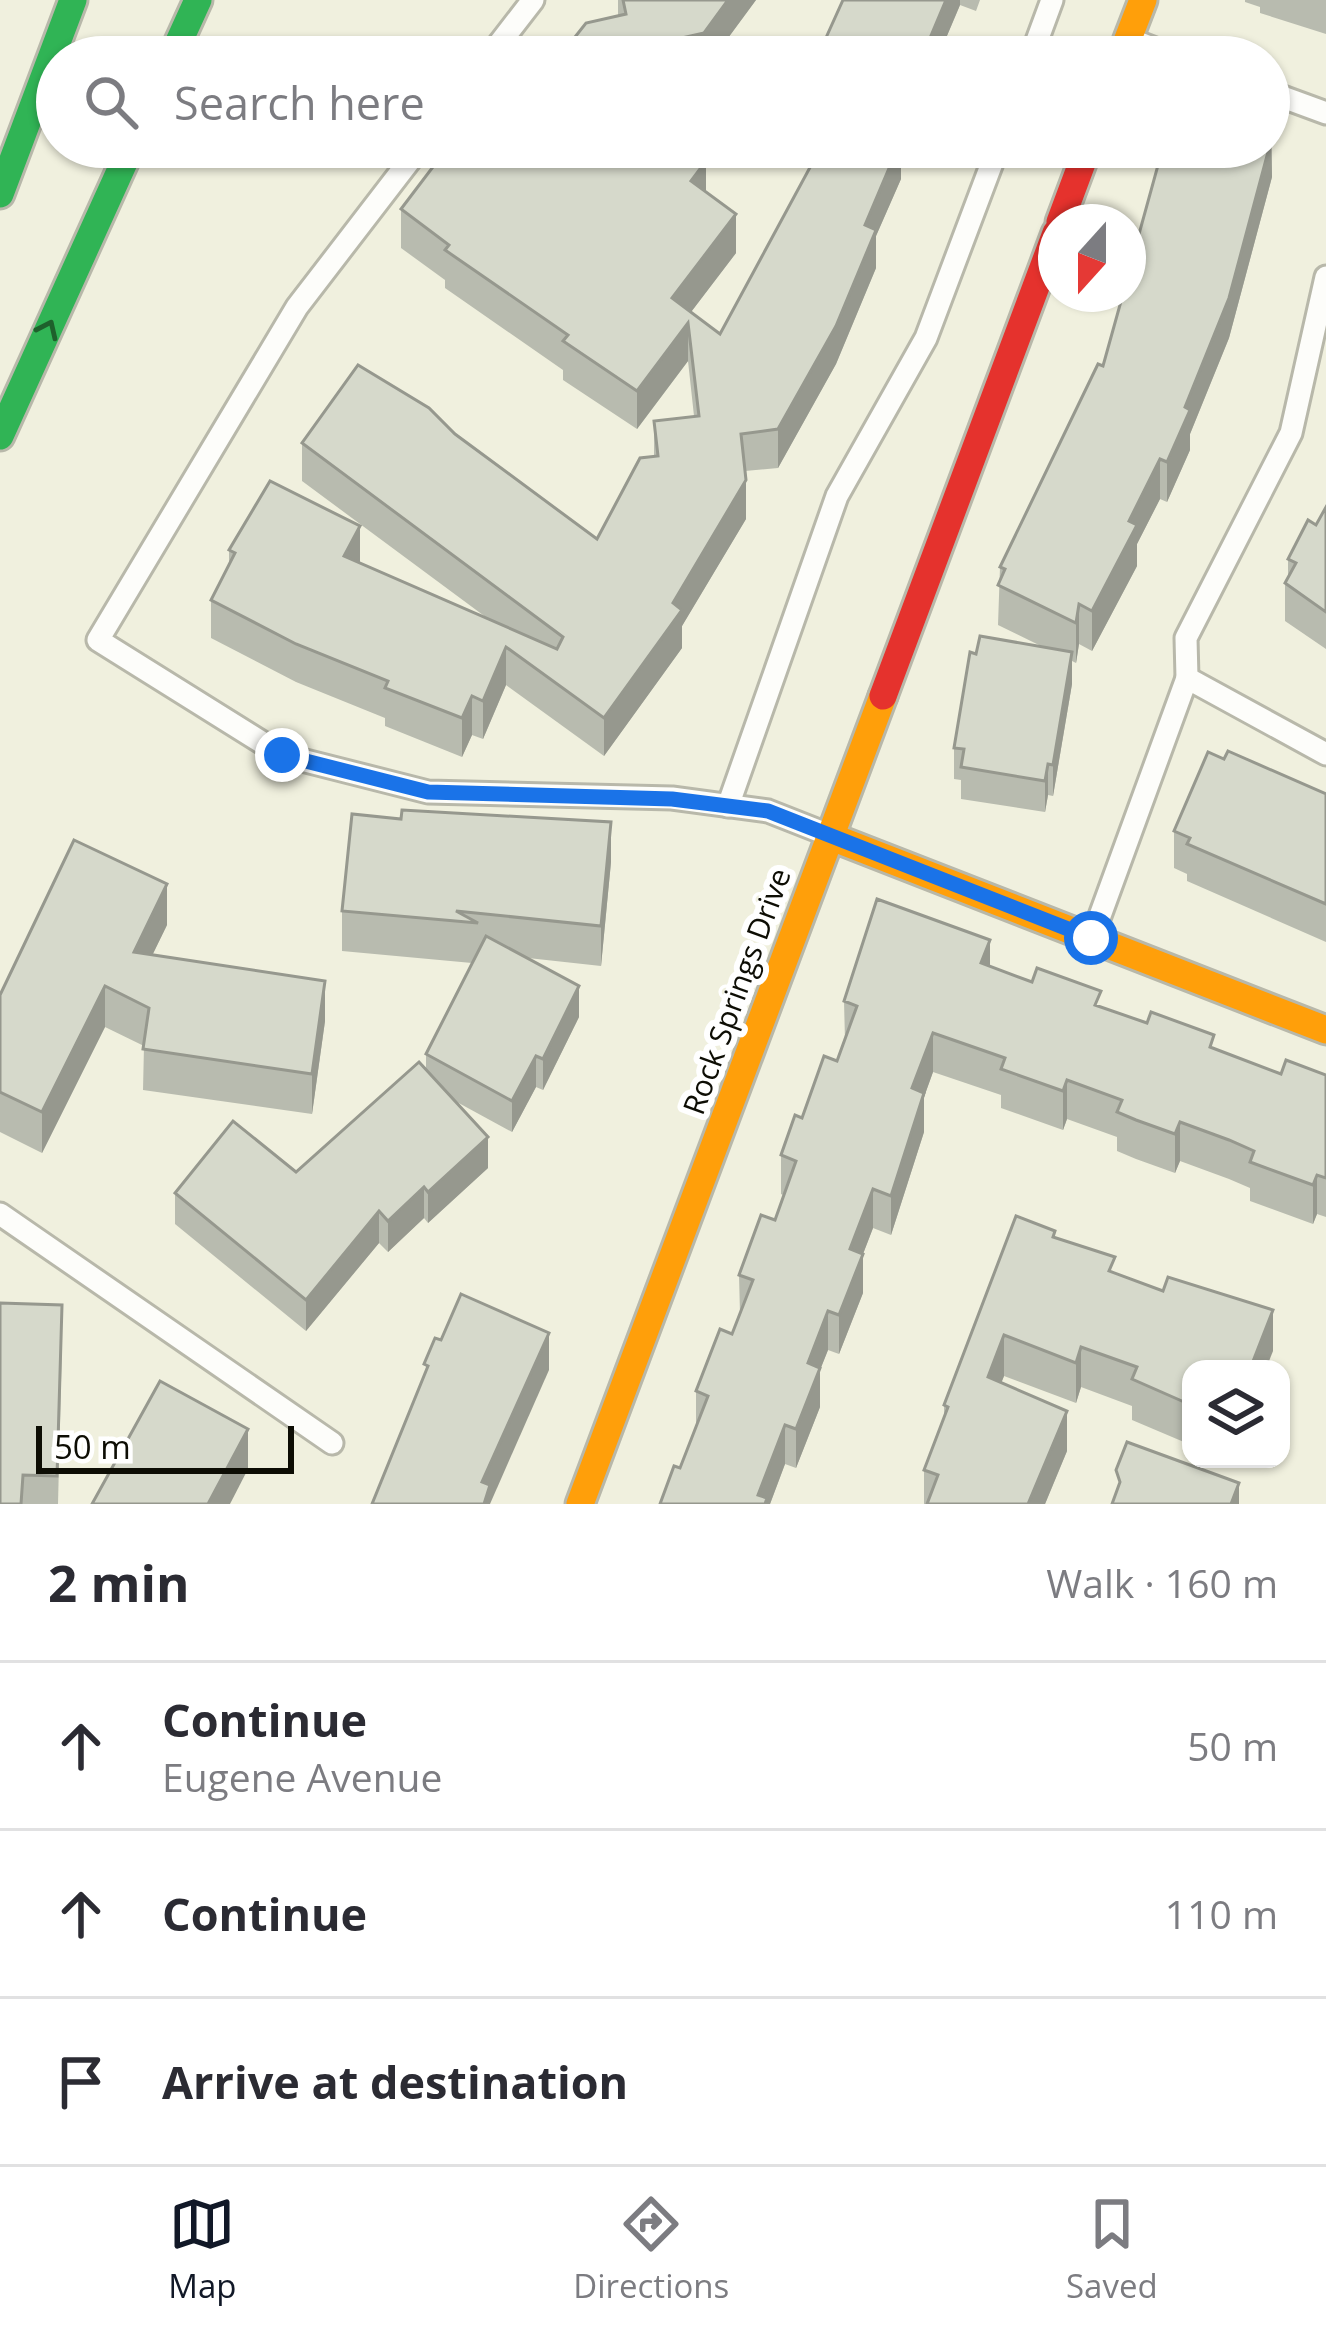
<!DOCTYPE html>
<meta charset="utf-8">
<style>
body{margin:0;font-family:"Open Sans",sans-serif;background:#f7f7f7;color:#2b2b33}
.controls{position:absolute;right:36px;bottom:36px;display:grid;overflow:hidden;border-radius:24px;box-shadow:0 3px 9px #0004}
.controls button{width:108px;height:108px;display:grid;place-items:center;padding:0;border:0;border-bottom:3px solid #e1e1e2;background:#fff;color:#2b2b33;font:60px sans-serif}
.compass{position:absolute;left:1038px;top:204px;width:108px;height:108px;border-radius:50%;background:#fff;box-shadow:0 3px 9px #0004;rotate:201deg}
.scale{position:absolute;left:36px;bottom:30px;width:258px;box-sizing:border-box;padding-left:12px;border:6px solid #0d0d04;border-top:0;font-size:33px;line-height:42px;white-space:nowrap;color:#0d0d04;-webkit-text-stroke:9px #fff;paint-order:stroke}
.stop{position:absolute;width:36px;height:36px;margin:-27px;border:9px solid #1a73e8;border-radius:50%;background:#fff}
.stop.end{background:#1a73e8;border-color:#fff;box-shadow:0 3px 12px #0008}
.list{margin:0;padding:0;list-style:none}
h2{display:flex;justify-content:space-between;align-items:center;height:156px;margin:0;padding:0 48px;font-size:51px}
h2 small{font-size:39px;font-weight:400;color:#7c7c81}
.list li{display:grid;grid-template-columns:78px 1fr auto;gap:36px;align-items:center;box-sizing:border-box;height:168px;padding:0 48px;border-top:3px solid #e1e1e2}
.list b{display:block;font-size:45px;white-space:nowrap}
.list p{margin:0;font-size:39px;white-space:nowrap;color:#7c7c81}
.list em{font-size:39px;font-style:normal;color:#7c7c81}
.icon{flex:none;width:66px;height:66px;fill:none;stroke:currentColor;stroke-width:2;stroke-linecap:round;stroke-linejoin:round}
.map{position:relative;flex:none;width:1326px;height:1504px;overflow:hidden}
.search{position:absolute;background:#fff;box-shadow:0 3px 9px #0004;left:36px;right:36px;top:36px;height:132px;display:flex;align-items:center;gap:30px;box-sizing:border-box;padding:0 42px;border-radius:66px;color:#7c7c81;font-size:45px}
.sheet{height:660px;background:#fff}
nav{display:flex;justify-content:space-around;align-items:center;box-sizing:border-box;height:168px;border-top:3px solid #e1e1e2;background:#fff;font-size:33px;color:#7c7c81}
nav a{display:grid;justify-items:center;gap:6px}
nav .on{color:#111827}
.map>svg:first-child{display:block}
</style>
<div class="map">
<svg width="1326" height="1504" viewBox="0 0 1326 1504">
<rect width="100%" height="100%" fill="#f0f0de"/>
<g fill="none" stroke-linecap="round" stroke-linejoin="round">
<defs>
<g id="lane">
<polyline points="1132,40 1176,57"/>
<polyline points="489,57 533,0"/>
<polyline points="1031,57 1052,0"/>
<polyline points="1269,92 1326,113"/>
<polyline points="420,147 297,307 98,640 282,755 428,792 672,798 768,811 829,835"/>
<polyline points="1187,678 1186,638 1291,433 1326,277"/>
<polyline points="728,806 837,496 926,338 998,147"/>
<polyline points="1093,935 1187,678 1326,754"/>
<polyline points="0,1214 332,1443"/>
</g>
<g id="fast">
<polyline points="172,57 198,0"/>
<polyline points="0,194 73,0"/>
<polyline points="0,436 131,147"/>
</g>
<g id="slow">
<polyline points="1121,57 1143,0"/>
<polyline points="829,836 1326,1030"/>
<polyline points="580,1504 883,696"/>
</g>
<g id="jam">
<polyline points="1060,222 1088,147"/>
<polyline points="883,696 1056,233"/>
</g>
</defs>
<use href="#lane" stroke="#b8b8aa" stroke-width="27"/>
<use href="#fast" stroke="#b8b8aa" stroke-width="33"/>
<use href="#slow" stroke="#b8b8aa" stroke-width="33"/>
<use href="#jam" stroke="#b8b8aa" stroke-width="33"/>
<use href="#lane" stroke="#fdfdfa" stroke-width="21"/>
<use href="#fast" stroke="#30b455" stroke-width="27"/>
<use href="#slow" stroke="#ff9f0a" stroke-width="27"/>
<use href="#jam" stroke="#e5322d" stroke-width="27"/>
</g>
<g fill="#b8bbaf">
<polygon points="618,0 756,0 714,57 575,57 575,37 618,16"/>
<polygon points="843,0 980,0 976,11 960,5 938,57 820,57 820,51"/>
<polygon points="1245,0 1326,0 1326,34 1260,13 1260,7 1245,2"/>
<polygon points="1271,136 1272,177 1229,338 1190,434 1190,450 1167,502 1160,499 1137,544 1137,566 1092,651 1079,644 1076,663 1072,661 1072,684 1053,796 1048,795 1045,812 961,799 961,780 954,779 954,748 976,654 1043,647 998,625 1000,567 1103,366"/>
<polygon points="815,147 901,147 901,179 876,236 876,268 836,364 778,468 745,471 746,519 682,626 682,648 604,756 506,685 483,739 472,735 462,757 385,726 385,718 296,682 211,638 211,600 229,563 229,550 360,563 487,618 302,481 302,443 455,434 597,539 654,457 654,421 694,416 688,361 637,429 563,380 563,370 445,288 445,280 401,248 401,209 490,154 706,192 736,253 691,312 720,334 817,156"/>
<polygon points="1326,507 1326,649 1285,621 1285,583 1288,578 1288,559 1316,525"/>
<polygon points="1224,759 1326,794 1326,942 1187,881 1187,874 1174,868 1174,831"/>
<polygon points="611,862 601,966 528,958 579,1017 543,1090 536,1087 512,1132 455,1101 488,1168 428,1223 424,1218 388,1252 379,1243 306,1331 175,1224 175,1193 296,1172 426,1069 426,1054 472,963 342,951 342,911"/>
<polygon points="167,925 152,955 325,1021 312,1114 143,1090 144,1046 105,1027 42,1153 0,1132 0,995"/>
<polygon points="990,966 1281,1074 1326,1075 1326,1217 1317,1214 1313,1224 1250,1201 1250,1188 1229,1179 1180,1161 1175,1173 1136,1159 1117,1151 1117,1137 1067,1119 1063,1130 1001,1108 1001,1095 933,1072 924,1097 924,1132 891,1235 873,1228 863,1254 863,1293 839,1354 828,1350 820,1370 820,1407 796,1468 785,1464 770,1504 660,1504 680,1468 696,1426 696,1391 732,1334 740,1314 739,1275 775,1220 783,1195 781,1194 781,1155 837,1061 845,1040 844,1001"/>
<polygon points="1055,1237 1115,1273 1273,1351 1191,1369 1191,1445 1132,1420 1132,1406 1081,1387 1076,1403 1004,1376 1001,1383 1067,1451 1045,1504 924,1504 924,1470 944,1418 944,1405"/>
<polygon points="62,1342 58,1504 0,1504"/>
</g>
<g fill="#96988e">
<polygon points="728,0 756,0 714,57 660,57 660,43"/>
<polygon points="946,0 960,0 960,5 938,57 922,57"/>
<polygon points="1271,117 1272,177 1229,338 1190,434 1190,450 1167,502 1167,462 1269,147"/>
<polygon points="888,147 901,147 901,179 876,236 876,268 836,364 778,468 778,429"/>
<polygon points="706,161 706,199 691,181"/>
<polygon points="736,214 736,253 672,337 672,298"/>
<polygon points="688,323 688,361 637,429 637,391"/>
<polygon points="1160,459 1160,499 1137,544 1137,566 1092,651 1092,611 1129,521"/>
<polygon points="746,480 746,519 682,626 682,648 604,756 604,718"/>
<polygon points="360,526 360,565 344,556"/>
<polygon points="1079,604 1079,644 1076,663 1076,623"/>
<polygon points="506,647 506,685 483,739 483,701"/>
<polygon points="1072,652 1072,684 1053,796 1053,765"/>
<polygon points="472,696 472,735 462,757 462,718"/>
<polygon points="1048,764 1048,795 1045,812 1045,781"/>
<polygon points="611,822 611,862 601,966 601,926"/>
<polygon points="167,884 167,925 134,993 134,952"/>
<polygon points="990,940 990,979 981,963"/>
<polygon points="325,981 325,1021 312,1114 312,1074"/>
<polygon points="105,986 105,1027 42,1153 42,1112"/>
<polygon points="579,986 579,1017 543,1090 543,1059"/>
<polygon points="933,1033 933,1072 924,1097 924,1132 891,1235 891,1196 912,1088"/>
<polygon points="536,1056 536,1087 512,1132 512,1101"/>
<polygon points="1067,1080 1067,1119 1063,1130 1063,1091"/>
<polygon points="1180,1122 1180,1161 1175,1173 1175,1134"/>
<polygon points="488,1137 488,1168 428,1223 428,1192"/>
<polygon points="1317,1175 1317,1214 1313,1224 1313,1185"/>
<polygon points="424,1187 424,1218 388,1252 388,1221"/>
<polygon points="873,1189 873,1228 863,1254 863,1293 839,1354 839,1315 850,1249"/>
<polygon points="379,1211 379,1243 306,1331 306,1300"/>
<polygon points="1273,1310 1273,1351 1266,1369 1250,1369"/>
<polygon points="828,1311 828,1350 820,1370 820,1407 796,1468 796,1429 808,1363"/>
<polygon points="549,1333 549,1370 490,1504 482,1504 482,1482"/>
<polygon points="1004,1335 1004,1376 988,1417 988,1377"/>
<polygon points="1081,1347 1081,1387 1076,1403 1076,1363"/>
<polygon points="1067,1411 1067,1451 1045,1504 1028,1504"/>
<polygon points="785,1425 785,1464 770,1504 758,1504 758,1495"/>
<polygon points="248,1429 248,1469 230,1504 208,1504"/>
<polygon points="1239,1483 1239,1504 1231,1504"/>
</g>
<g fill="#d6d9cb" stroke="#96988e" stroke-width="3">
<polygon points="623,0 728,0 704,33 660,43 663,57 577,57 575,37 586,23 626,14"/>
<polygon points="843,0 946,0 922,57 824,57 826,53 820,51"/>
<polygon points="1269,136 1272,137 1229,298 1185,407 1190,410 1167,462 1160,459 1129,521 1137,525 1092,611 1079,604 1076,623 998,585 1005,569 1000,567 1098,364 1103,366 1123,294 1128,294 1128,274 1163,147 1269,147"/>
<polygon points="448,147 480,147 490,154 495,147 687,147 706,161 691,181 736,214 672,298 720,334 821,147 898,147 865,225 876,230 836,326 778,429 741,434 746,480 673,603 682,610 604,718 506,647 483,701 472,696 462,718 385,688 388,681 296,644 211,600 235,553 229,550 270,481 360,526 344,556 557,649 563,637 302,443 358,365 429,408 455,434 597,539 640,458 658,456 654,421 699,416 688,323 637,391 563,341 568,335 445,250 449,245 401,209"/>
<polygon points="1326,507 1326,612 1285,583 1296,563 1288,559 1308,520 1316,525"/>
<polygon points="980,636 1072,652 1053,765 1048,764 1045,781 961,767 964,749 954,748 970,652 976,654"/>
<polygon points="1228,751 1326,794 1326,904 1187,844 1190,838 1174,831 1208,752 1224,759"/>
<polygon points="402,810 611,822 601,926 456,911 478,923 342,911 352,814 401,819"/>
<polygon points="74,840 167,884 134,952 325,981 312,1074 143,1049 149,1008 105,986 42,1112 0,1092 0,995"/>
<polygon points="877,899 990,940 981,963 1032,982 1037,968 1101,991 1095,1005 1147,1023 1151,1012 1214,1035 1210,1047 1281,1074 1286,1060 1326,1075 1326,1178 1317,1175 1313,1185 1250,1162 1254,1151 1229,1140 1180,1122 1175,1134 1136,1120 1117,1112 1122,1100 1067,1080 1063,1091 1001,1069 1005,1058 933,1033 912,1088 924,1093 891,1196 873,1189 850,1249 863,1254 839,1315 828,1311 808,1363 820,1368 796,1429 785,1425 758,1495 767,1498 765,1504 660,1504 674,1466 680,1468 708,1396 696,1391 720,1329 732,1334 753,1280 739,1275 761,1215 775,1220 796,1161 781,1155 795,1115 802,1118 824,1056 837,1061 857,1006 844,1001"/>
<polygon points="486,936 579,986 543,1059 536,1056 512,1101 426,1054"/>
<polygon points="419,1062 488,1137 428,1192 424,1187 388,1221 379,1211 306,1300 175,1193 233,1121 296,1172"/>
<polygon points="1016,1216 1055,1231 1053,1237 1115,1257 1109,1271 1163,1291 1168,1277 1273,1310 1250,1369 1191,1369 1191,1405 1132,1379 1137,1367 1081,1347 1076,1363 1004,1335 988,1377 1067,1411 1028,1504 927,1504 938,1475 924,1470 948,1407 944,1405"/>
<polygon points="461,1294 549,1333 482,1482 490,1485 484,1504 372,1504 428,1366 424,1364 435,1338 441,1340"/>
<polygon points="0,1303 62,1305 57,1476 23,1475 21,1504 0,1504"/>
<polygon points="160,1381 248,1429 208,1504 92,1504"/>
<polygon points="1127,1442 1239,1483 1231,1504 1112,1504 1120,1482 1116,1470"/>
</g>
<defs><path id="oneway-chevron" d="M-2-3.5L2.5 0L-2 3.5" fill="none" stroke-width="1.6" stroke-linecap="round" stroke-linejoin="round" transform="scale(3)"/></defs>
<use stroke="#1e602c" href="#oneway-chevron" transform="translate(48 329) rotate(-65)"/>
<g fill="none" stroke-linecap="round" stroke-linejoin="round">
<polyline stroke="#1a73e8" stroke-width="15" points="282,755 428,792 672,799 768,811 1091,938"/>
</g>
<g text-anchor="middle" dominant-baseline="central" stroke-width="12" stroke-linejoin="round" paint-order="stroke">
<g font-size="30" fill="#0d0d04" stroke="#fff">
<text transform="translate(736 991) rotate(-70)">Rock Springs Drive</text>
</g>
</g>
</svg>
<div class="controls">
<button><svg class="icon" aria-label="layers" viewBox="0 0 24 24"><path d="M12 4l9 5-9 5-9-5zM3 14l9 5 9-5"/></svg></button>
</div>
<svg class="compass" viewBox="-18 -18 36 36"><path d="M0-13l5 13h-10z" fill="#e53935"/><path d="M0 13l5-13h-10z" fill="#7c7c81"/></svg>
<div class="scale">50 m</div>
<div class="stop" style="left:1091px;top:938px"></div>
<div class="stop end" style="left:282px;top:755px"></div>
<div class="search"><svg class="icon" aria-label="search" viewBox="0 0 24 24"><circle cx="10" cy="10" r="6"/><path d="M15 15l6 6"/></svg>Search here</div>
</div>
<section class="sheet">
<h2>2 min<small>Walk · 160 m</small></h2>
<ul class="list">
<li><svg class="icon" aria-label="ahead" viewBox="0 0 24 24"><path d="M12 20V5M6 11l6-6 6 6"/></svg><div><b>Continue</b><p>Eugene Avenue</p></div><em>50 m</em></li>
<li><svg class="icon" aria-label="ahead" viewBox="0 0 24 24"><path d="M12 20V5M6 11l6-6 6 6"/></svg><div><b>Continue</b></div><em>110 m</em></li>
<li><svg class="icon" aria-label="arrive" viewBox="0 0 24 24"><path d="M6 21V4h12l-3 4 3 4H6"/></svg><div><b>Arrive at destination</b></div></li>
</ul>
</section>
<nav>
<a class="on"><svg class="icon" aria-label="map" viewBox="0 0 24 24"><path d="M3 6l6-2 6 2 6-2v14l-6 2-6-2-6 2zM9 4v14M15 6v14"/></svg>Map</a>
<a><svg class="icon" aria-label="directions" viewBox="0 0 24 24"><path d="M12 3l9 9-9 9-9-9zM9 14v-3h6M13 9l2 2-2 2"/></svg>Directions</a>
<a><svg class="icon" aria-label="saved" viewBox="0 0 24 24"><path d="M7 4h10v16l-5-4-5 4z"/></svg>Saved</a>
</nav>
